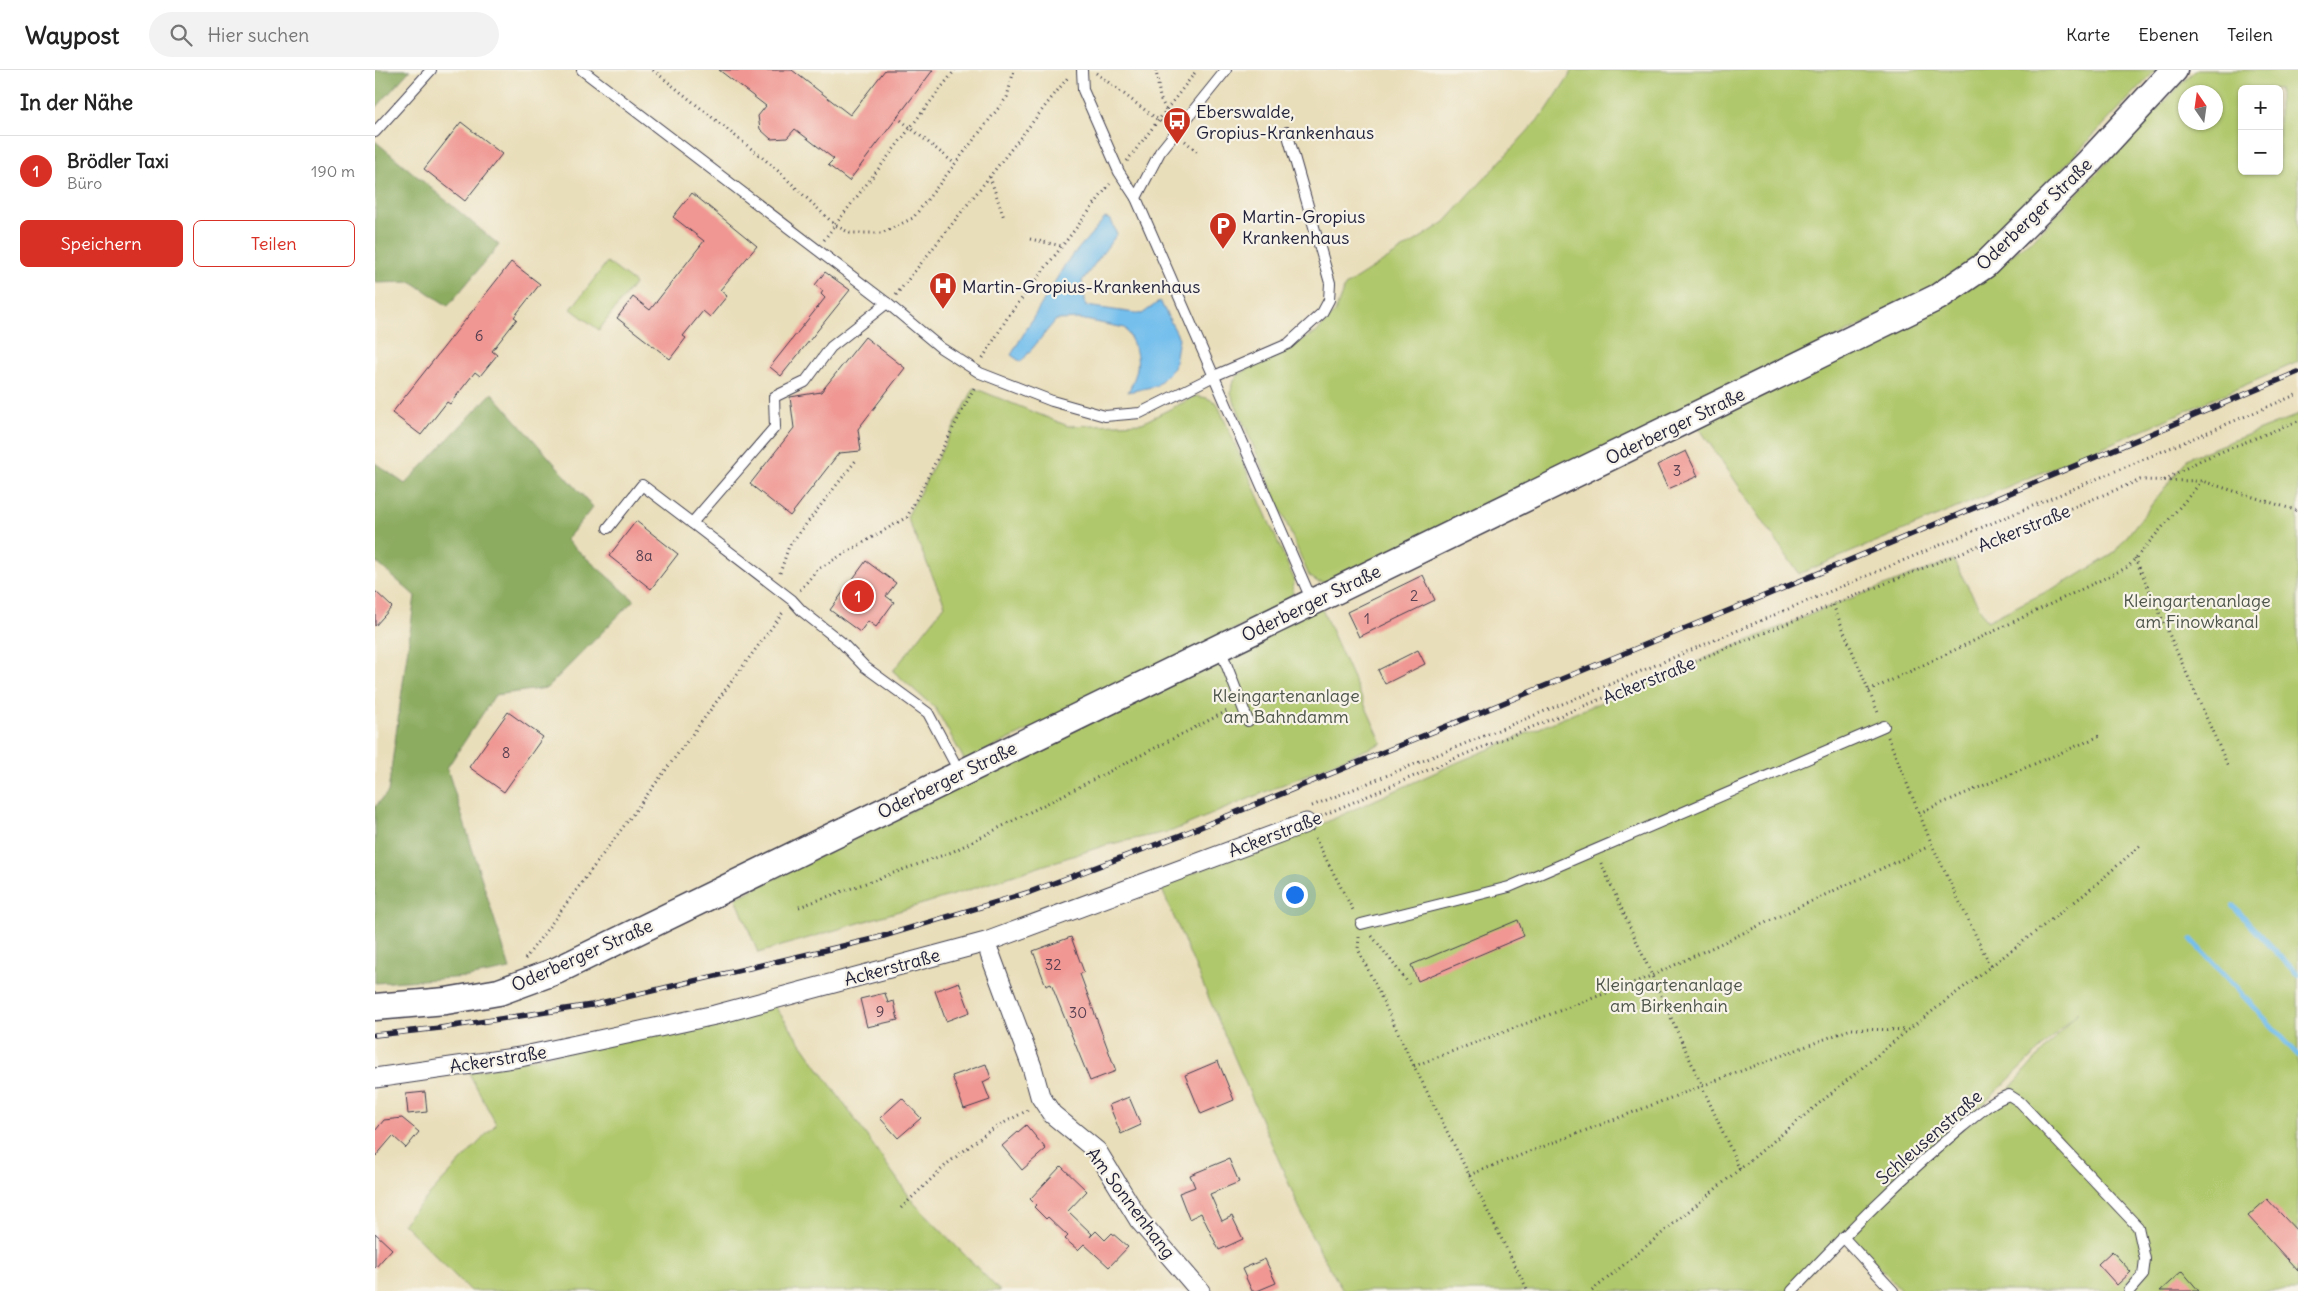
<!DOCTYPE html>
<html lang="de">
<meta charset="utf-8">
<style>
body{margin:0;font-family:Delius,sans-serif;background:#f2f2f2;color:#222}
.controls{position:absolute;right:15px;top:15px;display:grid;overflow:hidden;border-radius:8px;box-shadow:0 1px 4px #0004}
.controls button{width:45px;height:45px;display:grid;place-items:center;padding:0;border:0;border-bottom:1px solid #e0e0e0;background:#fff;color:#222;font:25px sans-serif}
.compass{position:absolute;left:1803px;top:15px;width:45px;height:45px;border-radius:50%;background:#fff;box-shadow:0 1px 4px #0004;rotate:347deg}
.you{position:absolute;left:919px;top:824px;width:18px;height:18px;margin:-12px;border:4px solid #fff;border-radius:50%;background:#1a73e8;box-shadow:0 0 0 8px #1a73e833}
.badge{display:grid;place-items:center;width:32px;height:32px;border-radius:50%;background:#d93025;color:#fff;font-size:16px;font-weight:700}
.pin{position:absolute;translate:-50% -50%;border:2px solid #fff;box-shadow:0 1px 5px #0006}
.list{margin:0;padding:0;list-style:none}
h2{display:flex;justify-content:space-between;align-items:center;height:65px;margin:0;padding:0 20px;font-size:21px}
h2 small{font-size:16px;font-weight:400;color:#767676}
.list li{display:grid;grid-template-columns:32px 1fr auto;gap:15px;align-items:center;box-sizing:border-box;height:70px;padding:0 20px;border-top:1px solid #e0e0e0}
.list b{display:block;font-size:19px;white-space:nowrap}
.list p{margin:0;font-size:16px;white-space:nowrap;color:#767676}
.list em{font-size:16px;font-style:normal;color:#767676}
.actions{display:flex;gap:10px;padding:15px 20px}
.actions a{flex:1;padding:11px 0;border:1px solid #d93025;border-radius:8px;text-align:center;font-size:18px;color:#d93025}
.actions .main{background:#d93025;color:#fff}
.icon{flex:none;width:28px;height:28px;fill:none;stroke:currentColor;stroke-width:2;stroke-linecap:round;stroke-linejoin:round}
.map{position:relative;flex:none;width:1923px;height:1221px;overflow:hidden}
header{display:flex;align-items:center;gap:30px;box-sizing:border-box;height:70px;padding:0 25px;background:#fff;border-bottom:1px solid #e0e0e0}
header strong{font-size:24px}
nav{display:flex;gap:28px;margin-inline-start:auto;font-size:18px}
.search{width:350px;height:45px;background:#f2f2f2;display:flex;align-items:center;gap:12px;box-sizing:border-box;padding:0 18px;border-radius:28px;color:#767676;font-size:19px}
main{display:flex}
aside{flex:1;background:#fff}
.map>svg:first-child{display:block}
</style>
<header>
<strong>Waypost</strong>
<div class="search"><svg class="icon" aria-label="search" viewBox="0 0 24 24"><circle cx="10" cy="10" r="6"/><path d="M15 15l6 6"/></svg>Hier suchen</div>
<nav><a>Karte</a><a>Ebenen</a><a>Teilen</a></nav>
</header>
<main>
<aside>
<h2>In der Nähe<small></small></h2>
<ul class="list">
<li><span class="badge">1</span><div><b>Brödler Taxi</b><p>Büro</p></div><em>190 m</em></li>
</ul>
<div class="actions"><a class="main">Speichern</a><a>Teilen</a></div>
</aside>
<div class="map">
<svg width="1923" height="1221" viewBox="0 0 1923 1221">
<rect width="100%" height="100%" fill="#f7f3e8"/>
<filter id="ink" filterUnits="userSpaceOnUse"><feTurbulence type="fractalNoise" baseFrequency=".02" numOctaves="2"/><feDisplacementMap in="SourceGraphic" scale="10" xChannelSelector="R" yChannelSelector="G"/><feConvolveMatrix kernelMatrix="1 2 1 2 8 2 1 2 1" color-interpolation-filters="sRGB"/></filter>
<filter id="wash" filterUnits="userSpaceOnUse"><feTurbulence type="fractalNoise" baseFrequency=".0096" numOctaves="4" result="noise"/><feDisplacementMap in="SourceGraphic" scale="20" xChannelSelector="R" yChannelSelector="G"/><feGaussianBlur stdDeviation="1.12" result="paint"/><feColorMatrix in="noise" values="0 0 0 0 0 0 0 0 0 0 0 0 0 0 0 0 0 1.4 0 .05"/><feComposite in="paint" operator="in"/></filter>
<g filter="url(#wash)">
<rect width="100%" height="100%" fill="#e9deba"/>
<g fill="#b0c86c" stroke="#697554" fill-rule="evenodd">
<polygon points="1198,0 1781,0 1603,186 1551,223 963,513 943,512 934,506 856,324 857,314 862,306 881,294 941,263 960,242 970,216 1070,152 1171,41"/>
<path d="M1820 0H1923V292L1742 371 1424 504 1322 355 1614 201 1659 169ZM1867 19H1904V101H1867ZM1810 22H1840V52H1810Z"/>
<polygon points="232,192 260,213 224,260 196,239"/>
<polygon points="599,318 693,356 767,353 821,326 832,328 842,333 919,509 918,524 911,534 590,691 561,639 518,601 570,535 532,447"/>
<path d="M1923 345V1221H1527L1473 1163 1417 1221H968L936 1165 785 815 934 760 1081 693 1458 535 1578 490 1612 551 1697 509 1738 484 1813 388ZM1703 942 1619 1036 1572 1070Z"/>
<polygon points="946,537 1007,673 797,761 731,775 578,825 383,883 361,828"/>
<polygon points="399,935 539,1133 625,1221 95,1221 28,1153 121,1054 94,1003"/>
</g>
<g fill="#8cac60" stroke="#57674e">
<polygon points="0,0 35,0 0,39"/>
<polygon points="0,71 124,175 73,236 37,212 0,213"/>
<polygon points="117,323 218,437 191,470 259,530 172,618 120,625 72,698 135,899 93,907 0,913 0,737 13,722 40,526 0,491 0,393 30,414"/>
</g>
<path fill="#74bfed" stroke="#4b7094" d="M730 148 736 150 742 164 707 211 711 236 767 244 785 231 804 268 799 298 781 316 753 322C767 295 765 284 750 258L705 249 681 250 646 292 636 285 691 193Z"/>
<g fill="none" stroke-linecap="round" stroke-linejoin="round">
<g stroke="#74bfed" stroke-width="5.5">
<polyline points="1858,836 1923,905"/>
<polyline points="1817,870 1923,985"/>
</g>
</g>
<g id="blocks">
<g fill="#f09793">
<polygon points="344,0 417,0 475,45 510,0 558,0 474,111 453,95 459,89 420,59 412,68 396,69 385,59 383,46 391,36"/>
<polygon points="86,52 127,84 90,131 49,99"/>
<polygon points="317,123 382,176 345,220 352,226 335,247 328,241 308,266 311,268 295,289 242,248 258,227 275,240 329,171 298,147"/>
<polygon points="136,192 165,214 139,247 142,249 117,281 122,285 105,306 100,302 75,334 72,332 46,365 17,343"/>
<polygon points="450,202 475,220 406,306 395,297 450,228 446,224 448,221 440,215"/>
<polygon points="490,267 530,298 483,359 486,381 464,383 415,446 375,414 419,358 415,327 446,322"/>
<polygon points="1311,381 1323,406 1293,419 1282,395"/>
<polygon points="261,451 303,484 276,519 234,486"/>
<polygon points="491,491 521,513 511,526 519,532 501,557 493,551 485,562 455,540"/>
<polygon points="1048,505 1060,530 984,567 972,542"/>
<polygon points="0,521 17,537 0,556"/>
<polygon points="1043,580 1050,594 1010,614 1003,600"/>
<polygon points="133,642 168,667 129,722 94,697"/>
<polygon points="1143,850 1149,866 1043,911 1036,895"/>
<polygon points="696,867 709,902 705,904 741,1001 715,1011 676,914 671,916 658,881"/>
<polygon points="584,912 595,942 571,951 560,921"/>
<polygon points="510,923 513,933 519,931 523,950 492,957 485,929"/>
<polygon points="843,991 859,1030 826,1044 810,1005"/>
<polygon points="611,994 616,1008 608,1012 615,1030 589,1039 577,1006"/>
<polygon points="50,1022 52,1042 33,1044 31,1024"/>
<polygon points="754,1027 766,1055 746,1064 734,1035"/>
<polygon points="527,1028 546,1048 523,1068 505,1048"/>
<polygon points="27,1048 44,1062 31,1078 18,1066 0,1087 0,1061 9,1050"/>
<polygon points="651,1055 671,1079 647,1100 627,1076"/>
<polygon points="854,1089 864,1112 835,1124 847,1151 857,1146 868,1169 844,1180 826,1143 814,1149 804,1123 820,1117 815,1105"/>
<polygon points="686,1096 712,1121 693,1141 717,1164 715,1167 721,1161 730,1170 737,1163 753,1177 734,1197 709,1174 703,1180 690,1169 693,1166 673,1147 671,1149 659,1137 661,1135 655,1129"/>
<polygon points="1892,1129 1923,1162 1923,1201 1873,1146"/>
<polygon points="0,1163 17,1179 0,1198"/>
<polygon points="1737,1181 1756,1202 1742,1215 1723,1194"/>
<polygon points="890,1189 901,1213 882,1221 877,1221 867,1199"/>
<polygon points="1807,1201 1824,1221 1785,1221"/>
</g>
</g>
</g>
<g filter="url(#ink)">
<use href="#blocks" fill-opacity="0" stroke="#403e4e" stroke-width="1"/>
<g fill="none" stroke-linecap="round" stroke-linejoin="round">
<defs>
<g id="lane">
<polyline points="207,0 512,233 566,278 605,303 677,331 730,346 765,343 839,306 913,274 947,243 954,230 955,213 912,62"/>
<polyline points="707,0 708,20 744,102 761,128"/>
<polyline points="851,0 785,82 761,128 937,531"/>
<polyline points="0,62 56,0"/>
<polyline points="317,453 417,530 427,541 466,572 490,597 553,643 585,703"/>
<polyline points="233,458 267,415 317,453 400,357 399,327 430,312 456,277 512,233"/>
<polyline points="845,578 873,651"/>
<polyline points="986,854 1134,817 1509,656"/>
<polyline points="1468,1167 1518,1221"/>
<path d="M1417 1221C1471 1164 1526 1107 1587 1057 1602 1045 1616 1031 1634 1025L1645 1032 1763 1157 1770 1189 1768 1205 1754 1221"/>
</g>
<g id="street">
<polyline points="615,884 657,997 665,1026 677,1044 722,1081 764,1150 825,1221"/>
<polyline points="0,1008 145,987 340,945 611,872 931,753"/>
</g>
<polyline id="secondary" points="0,937 71,931 124,922 181,901 1563,227 1610,195 1713,93 1799,0"/>
</defs>
<use href="#lane" stroke="#403e4e" stroke-width="12"/>
<use href="#street" stroke="#403e4e" stroke-width="21"/>
<use href="#secondary" stroke="#403e4e" stroke-width="29"/>
<g stroke="#403e4e" stroke-width="3" stroke-dasharray="1 4" stroke-linecap="butt">
<polyline points="278,0 399,97 460,155 580,0"/>
<polyline points="781,0 785,28 791,40"/>
<polyline points="721,3 790,55"/>
<polyline points="522,47 580,94"/>
<polyline points="810,71 825,84"/>
<polyline points="752,91 822,0"/>
<polyline points="615,107 629,148"/>
<polyline points="655,169 687,176"/>
<polyline points="449,170 460,155 475,163 507,163 538,148 632,27 639,0"/>
<polyline points="521,225 694,6"/>
<polyline points="608,288 634,245 735,114"/>
<polyline points="1789,410 1826,390 1923,351"/>
<polyline points="1760,488 1853,696"/>
<polyline points="405,503 414,476 482,389"/>
<polyline points="425,520 443,499 532,447 600,316"/>
<polyline points="1458,535 1504,645"/>
<polyline points="1494,621 1753,497 1827,411"/>
<polyline points="1513,667 1557,775 1616,897"/>
<polyline points="937,736 1219,621 1923,324"/>
<polyline points="1544,743 1725,666"/>
<polyline points="946,746 1081,688 1765,410 1827,411 1923,441"/>
<polyline points="940,768 979,842"/>
<polyline points="1226,793 1365,1100"/>
<polyline points="424,837 577,782 854,640"/>
<polyline points="997,866 1034,914"/>
<polyline points="984,867 983,879 1039,996 1153,1221"/>
<polyline points="150,889 409,541"/>
<polyline points="1039,996 1276,906 1557,775"/>
<polyline points="1094,1105 1476,959 1532,960"/>
<polyline points="526,1138 572,1094 614,1061 653,1040"/>
<polyline points="1217,1221 1533,960 1711,823 1767,774"/>
</g>
<use href="#lane" stroke="#fff" stroke-width="10"/>
<use href="#street" stroke="#fff" stroke-width="19"/>
<use href="#secondary" stroke="#fff" stroke-width="26"/>
<defs>
<polyline id="rail" points="0,965 65,958 217,935 502,868 655,822 806,765 1394,524 1923,302"/>
</defs>
<use href="#rail" stroke="#22223b" stroke-width="5.5"/>
<use href="#rail" stroke="#f7f3e8" stroke-width="4" stroke-dasharray="11" stroke-linecap="butt"/>
</g>
</g>
<defs>
<symbol id="bus-pin" viewBox="-11 -11 22 30"><path d="M0 17L-7.5 6A9.5 9.5 0 1 1 7.5 6Z" fill="#c8321e" stroke="#f7f3e8"/><path d="M-5-6H5V4H4V6H2V4H-2V6H-4V4H-5ZM-3.5-4V0h7V-4ZM-3.5 1.2v1.5H-2V1.2ZM2 1.2v1.5H3.5V1.2Z" fill="#fff"/></symbol>
<symbol id="parking-pin" viewBox="-11 -11 22 30"><path d="M0 17L-7.5 6A9.5 9.5 0 1 1 7.5 6Z" fill="#c8321e" stroke="#f7f3e8"/><path d="M-3.5-5.5H1a3.5 3.5 0 0 1 0 7H-1V5.5H-3.5ZM-1-3.4V-.6H.8a1.4 1.4 0 0 0 0-2.8Z" fill="#fff"/></symbol>
<symbol id="hospital-pin" viewBox="-11 -11 22 30"><path d="M0 17L-7.5 6A9.5 9.5 0 1 1 7.5 6Z" fill="#c8321e" stroke="#f7f3e8"/><path d="M-5-5h3v3.5h4V-5h3V5h-3V1.5h-4V5h-3Z" fill="#fff"/></symbol>
</defs>
<g fill-rule="evenodd">
<use href="#bus-pin" x="786" y="35" width="32" height="43"/>
<use href="#parking-pin" x="832" y="140" width="32" height="43"/>
<use href="#hospital-pin" x="552" y="200" width="32" height="43"/>
</g>
<g text-anchor="middle" dominant-baseline="central" stroke-width="4.5" stroke-linejoin="round" paint-order="stroke">
<g font-size="15" fill="#563f51">
<text x="104" y="265">6</text>
<text x="1302" y="400">3</text>
<text x="269" y="485">8a</text>
<text x="1039" y="525">2</text>
<text x="992" y="548">1</text>
<text x="131" y="682">8</text>
<text x="678" y="894">32</text>
<text x="505" y="941">9</text>
<text x="703" y="942">30</text>
</g>
<g font-size="18" fill="#22223b" stroke="#f7f3e8" text-anchor="start">
<text x="821" y="41">Eberswalde,<tspan x="821" dy="21">Gropius-Krankenhaus</tspan></text>
<text x="867" y="146">Martin-Gropius<tspan x="867" dy="21">Krankenhaus</tspan></text>
<text x="587" y="216">Martin-Gropius-Krankenhaus</text>
</g>
<g font-size="18" fill="#22223b" stroke="#f7f3e8">
<text transform="translate(1659 144) rotate(-44)">Oderberger Straße</text>
<text transform="translate(1300 356) rotate(-26)">Oderberger Straße</text>
<text transform="translate(1649 458) rotate(-22)">Ackerstraße</text>
<text transform="translate(936 533) rotate(-26)">Oderberger Straße</text>
<text transform="translate(1274 610) rotate(-22)">Ackerstraße</text>
<text transform="translate(572 710) rotate(-26)">Oderberger Straße</text>
<text transform="translate(900 764) rotate(-21)">Ackerstraße</text>
<text transform="translate(207 885) rotate(-24)">Oderberger Straße</text>
<text transform="translate(517 897) rotate(-15)">Ackerstraße</text>
<text transform="translate(123 989) rotate(-9)">Ackerstraße</text>
<text transform="translate(1554 1067) rotate(-41)">Schleusenstraße</text>
<text transform="translate(756 1133) rotate(53)">Am Sonnenhang</text>
</g>
<g font-size="18" fill="#4d544a" stroke="#f7f3e8">
<text x="1822" y="530">Kleingartenanlage<tspan x="1822" dy="21">am Finowkanal</tspan></text>
<text x="911" y="625">Kleingartenanlage<tspan x="911" dy="21">am Bahndamm</tspan></text>
<text x="1294" y="914">Kleingartenanlage<tspan x="1294" dy="21">am Birkenhain</tspan></text>
</g>
</g>
</svg>
<div class="controls">
<button>+</button>
<button>−</button>
</div>
<svg class="compass" viewBox="-18 -18 36 36"><path d="M0-13l5 13h-10z" fill="#e53935"/><path d="M0 13l5-13h-10z" fill="#767676"/></svg>
<div class="you"></div>
<div class="pin badge" style="left:483px;top:526px">1</div>
</div>
</main>
